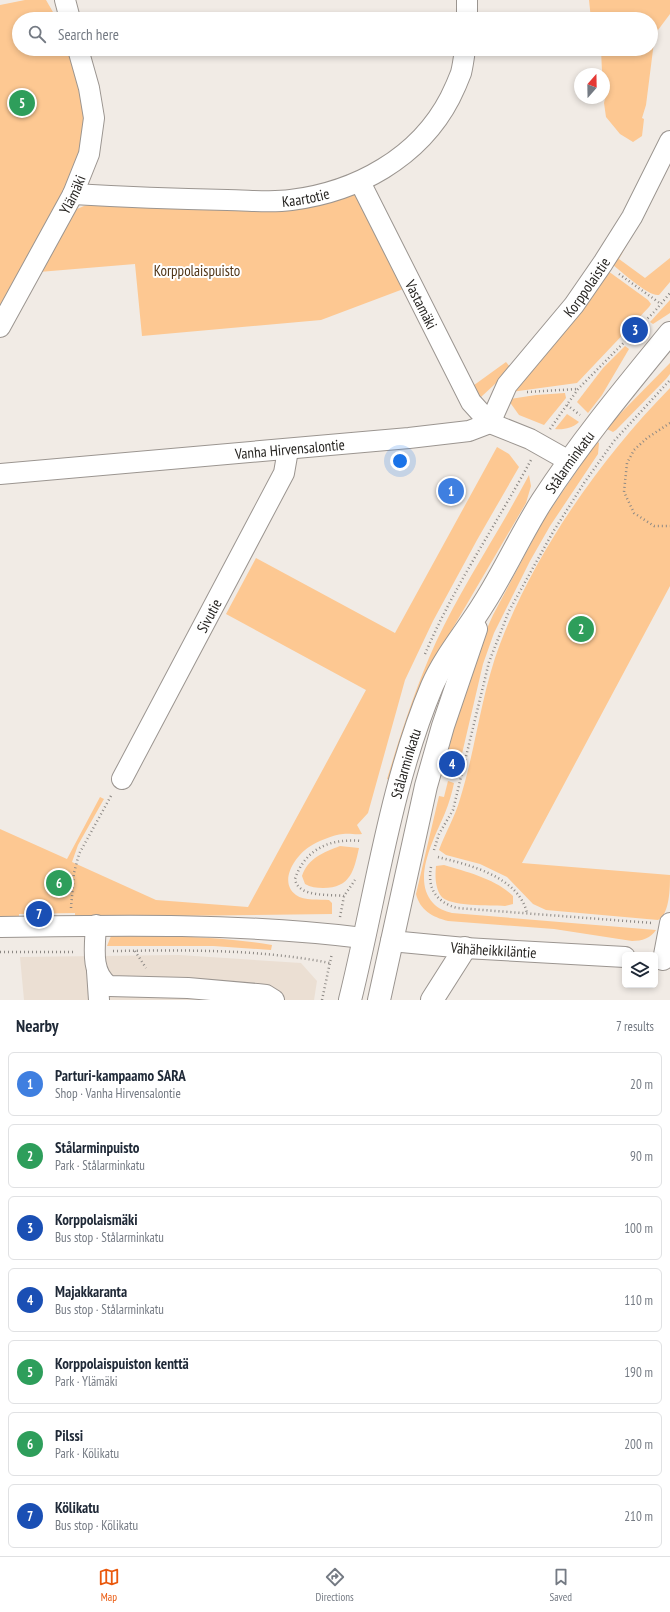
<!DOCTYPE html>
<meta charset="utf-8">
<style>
body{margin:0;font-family:"PT Sans Narrow",sans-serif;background:#f6f6f7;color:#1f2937}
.controls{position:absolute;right:12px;bottom:12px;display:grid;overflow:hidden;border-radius:6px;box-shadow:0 2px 6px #0003}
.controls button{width:36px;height:36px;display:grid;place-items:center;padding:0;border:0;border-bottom:1px solid #e0e1e3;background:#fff;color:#1f2937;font:20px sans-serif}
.compass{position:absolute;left:574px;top:68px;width:36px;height:36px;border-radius:50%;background:#fff;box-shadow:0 2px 6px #0003;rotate:20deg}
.you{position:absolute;left:400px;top:461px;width:14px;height:14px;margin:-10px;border:3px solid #fff;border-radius:50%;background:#1a73e8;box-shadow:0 0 0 6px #1a73e833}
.badge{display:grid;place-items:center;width:26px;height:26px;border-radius:50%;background:#ea580c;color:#fff;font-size:13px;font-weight:700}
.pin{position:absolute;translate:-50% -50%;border:2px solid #fff;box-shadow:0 1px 4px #0006}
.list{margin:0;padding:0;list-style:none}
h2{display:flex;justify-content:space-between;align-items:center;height:52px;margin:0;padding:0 16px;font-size:17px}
h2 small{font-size:13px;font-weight:400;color:#747a83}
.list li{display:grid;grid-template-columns:26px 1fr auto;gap:12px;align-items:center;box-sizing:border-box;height:64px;margin:0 8px 8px;padding:0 8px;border:1px solid #e0e1e3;border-radius:6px}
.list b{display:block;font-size:15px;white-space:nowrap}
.list p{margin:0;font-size:13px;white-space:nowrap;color:#747a83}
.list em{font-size:13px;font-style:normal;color:#747a83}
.icon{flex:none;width:22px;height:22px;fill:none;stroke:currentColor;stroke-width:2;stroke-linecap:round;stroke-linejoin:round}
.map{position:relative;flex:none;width:670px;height:1000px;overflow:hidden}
.search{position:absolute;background:#fff;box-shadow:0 2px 6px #0003;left:12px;right:12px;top:12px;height:44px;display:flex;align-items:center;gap:10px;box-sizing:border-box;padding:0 14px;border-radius:22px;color:#747a83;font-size:15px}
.sheet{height:556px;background:#fff}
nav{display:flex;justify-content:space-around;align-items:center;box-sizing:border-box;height:56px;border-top:1px solid #e0e1e3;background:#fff;font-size:11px;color:#747a83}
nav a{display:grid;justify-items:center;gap:2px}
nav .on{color:#ea580c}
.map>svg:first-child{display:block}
</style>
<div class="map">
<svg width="670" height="1000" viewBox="0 0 670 1000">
<rect width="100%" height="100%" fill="#f1ebe5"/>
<polygon fill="#ebdfd3" points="179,955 301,963 317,981 314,1000 24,1000 20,957"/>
<g fill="#fdc892">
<polygon points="25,0 46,0 57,19 19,19 19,49 66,49 73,63 87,109 77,172 0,311 0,5"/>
<polygon points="589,0 670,0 670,14 655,34 646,105 642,118 644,119 642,136 633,142 620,134 606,117 604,103 607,89 602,72 601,49 651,49 651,19 591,19"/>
<path d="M657 190 619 259 645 278 670 258V282L659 295C649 297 622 272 613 265L653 191Z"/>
<polygon points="359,193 406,288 321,320 142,336 135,264 39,272 72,211 84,206 103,202"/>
<polygon points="608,271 648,300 651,304 649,307 577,383 511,392"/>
<polygon points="670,300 670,313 653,324 650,322"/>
<polygon points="625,346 629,349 602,395 588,413 577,402 603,368"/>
<polygon points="506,362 510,367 509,371 481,397 470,388"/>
<polygon points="670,363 670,374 666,379 616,430 613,432 607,429 612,422"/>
<path d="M670 388V586L522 863 670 875C670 887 670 914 658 920L546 910 533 904 507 877 480 864 446 855 439 850C445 833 455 817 460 799 476 748 481 694 500 644 535 552 601 458 670 388Z"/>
<polygon points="565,393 566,398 544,425 519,415 509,401 510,399 536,395"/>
<path d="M567 414 579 422C573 428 563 430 555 429Z"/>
<polygon points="597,441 599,443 598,454 550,526 530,561 494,633 483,664 461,758 448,755 451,736 476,653 493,615 544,519"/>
<path d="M497 447 509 454 519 467 477 540 433 621 405 680 368 813 357 825 362 834C355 835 350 833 343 834 333 835 318 841 309 847 295 856 278 882 296 895 304 901 320 899 329 900L332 903V914L75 917V913L19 914V918H0V829L67 859 100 797 104 799 78 845 72 862 156 900 248 907 366 690 226 614 256 558 395 633Z"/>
<path d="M529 475 531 486 526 503 433 662 390 780 387 779C401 733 416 686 436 642 463 584 499 532 529 475Z"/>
<path d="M448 781 454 783C452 793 449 803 445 813 435 837 411 879 433 903 438 909 445 911 452 913L656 930C651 938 642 941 632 941L554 929 448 921C432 917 420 910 416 894L439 796 444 797Z"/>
<path d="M340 846 359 848C354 870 351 888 323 888 317 888 310 887 305 884L302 876C308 858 324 852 340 846Z"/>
<path d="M444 865C467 872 496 879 513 896V904L505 906C491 905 449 907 441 896 435 888 435 875 436 866Z"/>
<path d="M114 935C168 936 218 936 272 945L271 950 213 946H107L111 936Z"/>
</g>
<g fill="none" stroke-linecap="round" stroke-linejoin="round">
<defs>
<g id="minor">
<polyline points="65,0 70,19"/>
<polyline points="467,0 467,19"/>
<path id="s1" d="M360 182 471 402 490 423 530 439 569 461"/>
<path id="s2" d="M73 194C124 197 176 199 227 200 248 200 270 203 291 200 356 192 419 158 450 98 454 90 458 81 461 73 463 65 464 57 465 49"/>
<path id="s3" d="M0 327 73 194 89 154 94 118 89 88 78 49"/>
<path id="s4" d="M490 423 507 385 574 305 603 263 632 217 670 141"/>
<path id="s5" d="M0 474 409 438 469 431 490 423"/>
<path id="s6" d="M122 779 284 473 288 450"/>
<path d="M96 925C95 946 90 973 109 986L188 988 257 994 266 995 274 1000"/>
<path d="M0 927C121 925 243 923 363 938"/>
<path id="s7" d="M391 941 465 948 625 957"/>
<polyline points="663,960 670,923"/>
<polyline points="97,971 99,1000"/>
</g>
<g id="major">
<path id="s8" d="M350 1000C376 895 390 786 432 686 445 656 467 631 484 603 505 570 521 534 542 501 581 441 625 388 670 333"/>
<polyline points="379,1000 426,786 443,726 476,629"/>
<polyline points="432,1000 465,948"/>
</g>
</defs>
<use href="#minor" stroke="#9b9590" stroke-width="22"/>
<use href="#major" stroke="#9b9590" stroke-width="24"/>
<g stroke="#8d8985" stroke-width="2.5" stroke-dasharray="1 3" stroke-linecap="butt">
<polyline points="619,274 661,304"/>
<polyline points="527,392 578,389"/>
<polyline points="567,405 580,415"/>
<polyline points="670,423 647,438 634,450 627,463 624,492 634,513 654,526 670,526"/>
<polyline points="550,429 578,389 655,311 670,293"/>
<path d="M425 654C454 586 496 525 531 460"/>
<polyline points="434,850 439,834 453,810 489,662 509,611 553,532 584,483 614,441 670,380"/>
<path d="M438 857C469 865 518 876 527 913"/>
<path d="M431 867C427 888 436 902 457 908L652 923"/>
<path d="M344 896C330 894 298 898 295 879 305 849 330 838 361 841"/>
<polyline points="71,908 74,873 79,854 112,794"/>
<polyline points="340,917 344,896 355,880"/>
<path d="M113 951C185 950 259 949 330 963"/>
<polyline points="135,951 146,968"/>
<polyline points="0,952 76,952"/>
<polyline points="322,1000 332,953"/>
</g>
<use href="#minor" stroke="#fff" stroke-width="20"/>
<use href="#major" stroke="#fff" stroke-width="22"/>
</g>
<g text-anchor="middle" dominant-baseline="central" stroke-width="4" stroke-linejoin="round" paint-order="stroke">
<g font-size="15" fill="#272522" stroke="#fff">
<text stroke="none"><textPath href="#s3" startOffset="151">Ylämäki</textPath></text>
<text stroke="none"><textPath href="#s2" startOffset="233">Kaartotie</textPath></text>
<text stroke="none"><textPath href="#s4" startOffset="168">Korppolaistie</textPath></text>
<text stroke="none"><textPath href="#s1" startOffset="137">Vastamäki</textPath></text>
<text stroke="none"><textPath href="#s5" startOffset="291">Vanha Hirvensalontie</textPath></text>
<text stroke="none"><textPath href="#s8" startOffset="588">Stålarminkatu</textPath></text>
<text stroke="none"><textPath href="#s6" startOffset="185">Sivutie</textPath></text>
<text stroke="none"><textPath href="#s8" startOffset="243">Stålarminkatu</textPath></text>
<text stroke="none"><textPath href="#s7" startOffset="103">Vähäheikkiläntie</textPath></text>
</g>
<g font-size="15" fill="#513618" stroke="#fff">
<text x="197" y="270">Korppolaispuisto</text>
</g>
</g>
</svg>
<div class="controls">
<button><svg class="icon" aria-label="layers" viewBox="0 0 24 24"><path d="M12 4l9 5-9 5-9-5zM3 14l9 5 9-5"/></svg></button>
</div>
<svg class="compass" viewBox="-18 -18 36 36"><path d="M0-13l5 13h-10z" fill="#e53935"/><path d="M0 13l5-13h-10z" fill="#747a83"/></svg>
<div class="you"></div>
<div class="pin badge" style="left:451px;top:491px;background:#3f7fe0">1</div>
<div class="pin badge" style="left:581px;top:629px;background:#2e9e5b">2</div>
<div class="pin badge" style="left:635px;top:330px;background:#1a4fb4">3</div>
<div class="pin badge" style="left:452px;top:764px;background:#1a4fb4">4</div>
<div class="pin badge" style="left:22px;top:103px;background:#2e9e5b">5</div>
<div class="pin badge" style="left:59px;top:883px;background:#2e9e5b">6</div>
<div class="pin badge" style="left:39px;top:914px;background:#1a4fb4">7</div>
<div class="search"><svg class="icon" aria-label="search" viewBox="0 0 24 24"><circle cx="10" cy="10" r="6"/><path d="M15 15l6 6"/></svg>Search here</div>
</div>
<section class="sheet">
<h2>Nearby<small>7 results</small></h2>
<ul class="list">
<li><span class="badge" style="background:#3f7fe0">1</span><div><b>Parturi-kampaamo SARA</b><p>Shop · Vanha Hirvensalontie</p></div><em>20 m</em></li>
<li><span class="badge" style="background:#2e9e5b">2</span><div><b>Stålarminpuisto</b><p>Park · Stålarminkatu</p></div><em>90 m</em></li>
<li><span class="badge" style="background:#1a4fb4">3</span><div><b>Korppolaismäki</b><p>Bus stop · Stålarminkatu</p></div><em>100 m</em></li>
<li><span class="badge" style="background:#1a4fb4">4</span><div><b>Majakkaranta</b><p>Bus stop · Stålarminkatu</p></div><em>110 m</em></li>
<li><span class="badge" style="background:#2e9e5b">5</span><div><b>Korppolaispuiston kenttä</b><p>Park · Ylämäki</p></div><em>190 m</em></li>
<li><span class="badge" style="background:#2e9e5b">6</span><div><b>Pilssi</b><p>Park · Kölikatu</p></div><em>200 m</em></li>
<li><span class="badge" style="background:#1a4fb4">7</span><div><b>Kölikatu</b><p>Bus stop · Kölikatu</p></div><em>210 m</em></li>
</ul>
</section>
<nav>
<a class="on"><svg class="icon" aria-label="map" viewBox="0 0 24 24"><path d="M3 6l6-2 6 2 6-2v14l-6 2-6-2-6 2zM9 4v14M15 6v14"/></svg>Map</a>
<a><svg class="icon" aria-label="directions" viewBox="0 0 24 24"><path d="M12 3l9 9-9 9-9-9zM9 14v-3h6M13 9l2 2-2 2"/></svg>Directions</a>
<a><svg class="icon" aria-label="saved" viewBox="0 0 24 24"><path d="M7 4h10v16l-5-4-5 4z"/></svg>Saved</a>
</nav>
